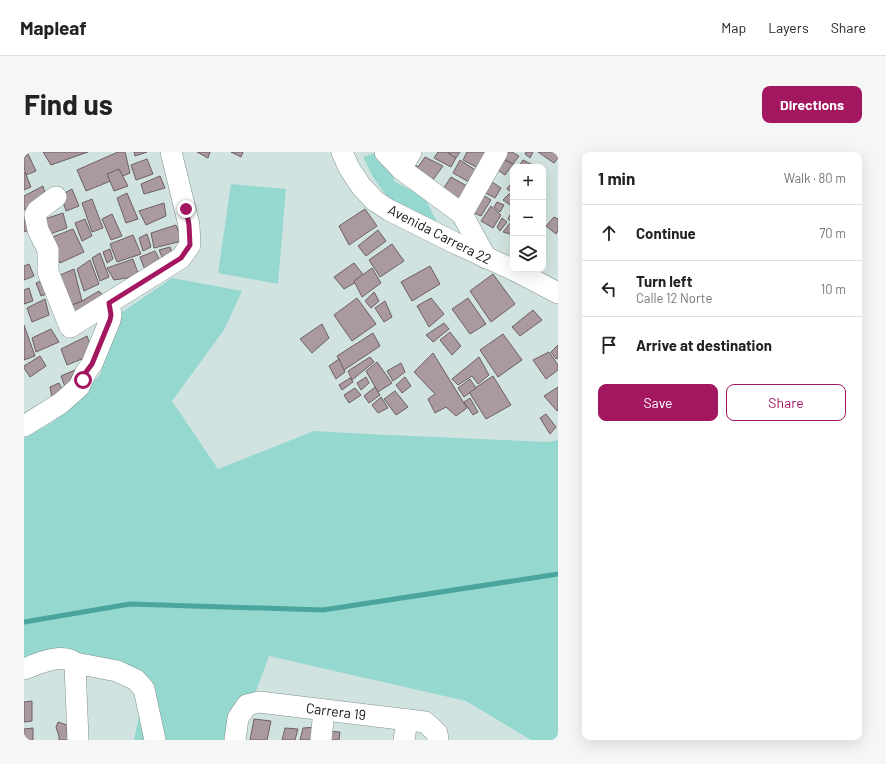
<!DOCTYPE html>
<meta charset="utf-8">
<style>
body{margin:0;font-family:Barlow,sans-serif;background:#f6f6f6;color:#222}
.controls{position:absolute;right:12px;top:12px;display:grid;overflow:hidden;border-radius:8px;box-shadow:0 4px 16px #0002}
.controls button{width:36px;height:36px;display:grid;place-items:center;padding:0;border:0;border-bottom:1px solid #e0e0e0;background:#fff;color:#222;font:20px sans-serif}
.stop{position:absolute;width:12px;height:12px;margin:-9px;border:3px solid #a21760;border-radius:50%;background:#fff}
.stop.end{background:#a21760;border-color:#fff;box-shadow:0 1px 4px #0008}
.list{margin:0;padding:0;list-style:none}
h2{display:flex;justify-content:space-between;align-items:center;height:52px;margin:0;padding:0 16px;font-size:17px}
h2 small{font-size:13px;font-weight:400;color:#767676}
.list li{display:grid;grid-template-columns:26px 1fr auto;gap:12px;align-items:center;box-sizing:border-box;height:56px;padding:0 16px;border-top:1px solid #e0e0e0}
.list b{display:block;font-size:15px;white-space:nowrap}
.list p{margin:0;font-size:13px;white-space:nowrap;color:#767676}
.list em{font-size:13px;font-style:normal;color:#767676}
.actions{display:flex;gap:8px;padding:12px 16px}
.actions a{flex:1;padding:9px 0;border:1px solid #a21760;border-radius:8px;text-align:center;font-size:14px;color:#a21760}
.actions .main{background:#a21760;color:#fff}
.icon{flex:none;width:22px;height:22px;fill:none;stroke:currentColor;stroke-width:2;stroke-linecap:round;stroke-linejoin:round}
.map{position:relative;flex:none;width:534px;height:588px;overflow:hidden;border-radius:8px}
header{display:flex;align-items:center;gap:24px;box-sizing:border-box;height:56px;padding:0 20px;background:#fff;border-bottom:1px solid #e0e0e0}
header strong{font-size:19px}
nav{display:flex;gap:22px;margin-inline-start:auto;font-size:14px}
.intro{display:flex;align-items:center;justify-content:space-between;box-sizing:border-box;height:96px;padding:0 24px}
h1{margin:0;font-size:28px}
.button{padding:10px 18px;border-radius:8px;background:#a21760;color:#fff;font-size:14px;font-weight:700}
main{display:flex;gap:24px;padding:0 24px}
aside{flex:1;background:#fff;border-radius:8px;box-shadow:0 4px 16px #0002}
.map>svg:first-child{display:block}
</style>
<header>
<strong>Mapleaf</strong>
<nav><a>Map</a><a>Layers</a><a>Share</a></nav>
</header>
<div class="intro"><h1>Find us</h1><a class="button">Directions</a></div>
<main>
<div class="map">
<svg width="534" height="588" viewBox="0 0 534 588">
<rect width="100%" height="100%" fill="#d1e3e0"/>
<g fill="#95d8d0">
<polygon points="354,0 368,14 370,29 401,46 413,70 365,47 349,25 339,5"/>
<polygon points="207,32 262,37 254,132 194,121"/>
<polygon points="148,126 218,139 200,178 148,249 194,317 290,279 343,282 524,290 534,288 534,588 507,588 442,549 245,504 214,588 110,588 121,533 24,507 0,517 0,286 29,270 76,223 94,163"/>
</g>
<g fill="none" stroke-linecap="round" stroke-linejoin="round">
<polyline stroke="#4aa59c" stroke-width="5" points="0,470 106,452 299,458 534,422"/>
</g>
<g fill="#aa9aa0" stroke="#6d5f64">
<polygon points="19,0 64,0 27,13"/>
<polygon points="94,0 101,0 106,21 62,39 53,18"/>
<polygon points="110,0 123,0 111,4"/>
<polygon points="173,0 186,0 184,6"/>
<polygon points="207,0 219,0 217,5"/>
<polygon points="414,0 423,0 432,6 427,15 410,6"/>
<polygon points="423,0 436,0 432,6"/>
<polygon points="443,0 463,0 454,16 439,8"/>
<polygon points="475,0 488,0 495,4 489,12 473,4"/>
<polygon points="502,0 509,0 506,6 501,2"/>
<polygon points="514,0 534,0 534,6 530,11"/>
<polygon points="4,2 12,19 2,23 0,15 0,6"/>
<polygon points="473,4 489,12 481,23 468,14"/>
<polygon points="401,5 419,14 406,32 384,7 394,15"/>
<polygon points="123,7 129,22 112,28 107,13"/>
<polygon points="436,8 453,19 445,30 429,21"/>
<polygon points="499,8 513,15 496,15 495,14"/>
<polygon points="95,17 104,34 90,39 83,22"/>
<polygon points="1,20 7,35 0,38 0,21"/>
<polygon points="136,24 141,36 120,42 117,32"/>
<polygon points="427,25 443,34 433,50 417,40"/>
<polygon points="461,25 477,36 471,46 454,37"/>
<polygon points="489,29 489,41 483,37"/>
<polygon points="19,34 23,48 0,58 0,44"/>
<polygon points="48,37 55,54 42,59 37,43"/>
<polygon points="103,41 114,67 102,71 93,46"/>
<polygon points="456,41 467,48 457,64 448,60"/>
<polygon points="485,42 489,43 489,55 479,48"/>
<polygon points="68,47 79,76 68,80 58,51"/>
<polygon points="473,50 480,53 476,60 470,55"/>
<polygon points="140,51 142,64 122,73 115,59"/>
<polygon points="467,54 477,63 469,76 457,69"/>
<polygon points="341,57 353,74 325,93 315,74"/>
<polygon points="7,59 12,73 1,80 0,78 0,63"/>
<polygon points="488,59 489,60 489,67 487,70 484,67"/>
<polygon points="39,61 43,76 26,82 21,67"/>
<polygon points="88,62 98,84 87,88 78,67"/>
<polygon points="530,65 534,67 534,79 532,82 522,74"/>
<polygon points="478,66 483,70 476,79 473,75"/>
<polygon points="61,67 68,84 58,89 51,71"/>
<polygon points="487,70 489,71 489,83 479,80"/>
<polygon points="152,73 158,89 130,96 127,81"/>
<polygon points="49,77 60,100 36,111 26,86"/>
<polygon points="354,78 362,89 342,104 334,94"/>
<polygon points="123,82 127,95 119,99 115,86"/>
<polygon points="109,83 117,102 93,110 86,92"/>
<polygon points="368,92 380,109 356,125 345,108"/>
<polygon points="146,95 150,106 141,112 135,98"/>
<polygon points="86,97 89,107 83,111 79,100"/>
<polygon points="131,99 138,112 121,118 116,105"/>
<polygon points="76,101 85,125 76,129 68,106"/>
<polygon points="109,107 115,124 90,128 83,116"/>
<polygon points="66,108 75,132 60,139 53,117"/>
<polygon points="330,111 341,125 320,137 310,125"/>
<polygon points="5,112 10,124 0,128 0,114"/>
<polygon points="406,114 416,132 388,149 377,130"/>
<polygon points="348,116 357,131 338,145 330,129"/>
<polygon points="50,117 58,149 40,156 27,127"/>
<polygon points="469,122 491,152 467,170 446,139"/>
<polygon points="20,128 25,141 17,144 12,131"/>
<polygon points="5,136 9,149 0,152 0,138"/>
<polygon points="75,139 84,149 48,168 43,155 58,149"/>
<polygon points="350,140 355,149 347,156 341,149"/>
<polygon points="333,146 352,172 328,189 310,163"/>
<polygon points="407,146 420,162 405,175 393,154"/>
<polygon points="444,146 462,172 446,182 428,157"/>
<polygon points="21,147 25,163 8,170 3,156"/>
<polygon points="361,149 368,165 360,170 351,156"/>
<polygon points="509,158 518,168 496,184 488,175"/>
<polygon points="420,171 425,177 409,190 402,183"/>
<polygon points="298,172 305,186 288,201 276,187"/>
<polygon points="0,173 11,204 0,208"/>
<polygon points="27,177 35,190 12,200 8,186"/>
<polygon points="426,180 437,194 428,203 416,188"/>
<polygon points="349,181 356,194 320,218 313,204"/>
<polygon points="479,182 498,208 474,225 456,198"/>
<polygon points="63,184 70,202 43,213 37,197"/>
<polygon points="534,193 534,206 532,207 527,200"/>
<polygon points="525,200 534,213 534,218 522,227 509,208"/>
<polygon points="409,201 443,256 432,264 422,255 411,261 404,247 411,242 390,220"/>
<polygon points="16,204 22,214 6,225 0,216 0,214"/>
<polygon points="346,205 350,210 328,228 324,219"/>
<polygon points="455,205 465,223 454,232 448,224 434,233 428,227"/>
<polygon points="315,207 321,220 312,227 305,214"/>
<polygon points="353,210 368,231 354,240 342,219"/>
<polygon points="377,211 381,220 369,229 363,219"/>
<polygon points="51,218 42,238 37,224"/>
<polygon points="469,224 487,253 462,267 445,240"/>
<polygon points="342,225 345,231 337,238 333,231"/>
<polygon points="381,225 387,234 378,241 372,233"/>
<polygon points="326,226 329,230 318,238 315,233"/>
<polygon points="446,227 452,236 440,245 434,236"/>
<polygon points="35,231 42,245 28,246 26,235"/>
<polygon points="351,235 356,243 345,251 340,244"/>
<polygon points="534,235 534,258 533,259 520,244"/>
<polygon points="331,236 337,243 325,251 320,243"/>
<polygon points="371,239 384,255 372,263 360,247"/>
<polygon points="357,245 364,256 354,261 348,253"/>
<polygon points="446,246 454,260 449,263 440,250"/>
<polygon points="522,262 532,275 526,282 516,266"/>
<polygon points="8,549 8,569 0,570 0,550"/>
<polygon points="230,567 247,569 243,588 226,588"/>
<polygon points="34,570 43,573 43,582 47,588 35,588 35,584 32,575"/>
<polygon points="293,575 291,588 276,588 279,576"/>
<polygon points="9,576 9,588 0,588 0,577"/>
<polygon points="261,576 274,577 271,588 258,588"/>
<polygon points="303,579 316,580 315,588 302,588"/>
</g>
<g fill="none" stroke-linecap="round" stroke-linejoin="round">
<defs>
<g id="minor">
<polyline points="318,0 325,16 337,34 351,49 365,58 433,92 492,119 534,141"/>
<polyline points="361,0 377,17 438,62 462,106"/>
<polyline points="377,17 387,0"/>
<polyline points="32,45 13,59 11,63 14,78 24,98 24,120 46,175 157,106 166,93 165,73 147,0"/>
<polyline points="438,62 473,0"/>
<polyline points="0,274 37,251 55,235 62,220 68,212 86,168 87,163 85,151"/>
<polyline points="51,511 54,588"/>
<path d="M0 517C13 512 39 500 51 511L93 519 112 528 120 537 131 588"/>
<polyline points="211,588 214,566 223,553 235,550 401,570 413,581 414,588"/>
<polyline points="297,588 300,558"/>
<polyline points="380,588 383,568"/>
</g>
</defs>
<use href="#minor" stroke="#80918f" stroke-width="22"/>
<use href="#minor" stroke="#fff" stroke-width="21"/>
</g>
<g fill="none" stroke-linecap="round" stroke-linejoin="round">
<polyline stroke="#a21760" stroke-width="5" points="59,228 62,220 68,212 86,168 87,163 85,151 157,106 166,93 165,73 162,57"/>
</g>
<g text-anchor="middle" dominant-baseline="central" stroke-width="4" stroke-linejoin="round" paint-order="stroke">
<g font-size="14" fill="#0d1312" stroke="#fff">
<text transform="translate(416 82) rotate(27)">Avenida Carrera 22</text>
<text transform="translate(312 559) rotate(7)">Carrera 19</text>
</g>
</g>
</svg>
<div class="controls">
<button>+</button>
<button>−</button>
<button><svg class="icon" aria-label="layers" viewBox="0 0 24 24"><path d="M12 4l9 5-9 5-9-5zM3 14l9 5 9-5"/></svg></button>
</div>
<div class="stop" style="left:59px;top:228px"></div>
<div class="stop end" style="left:162px;top:57px"></div>
</div>
<aside>
<h2>1 min<small>Walk · 80 m</small></h2>
<ul class="list">
<li><svg class="icon" aria-label="ahead" viewBox="0 0 24 24"><path d="M12 20V5M6 11l6-6 6 6"/></svg><div><b>Continue</b></div><em>70 m</em></li>
<li><svg class="icon" aria-label="left" viewBox="0 0 24 24"><path d="M17 20v-9H6M10 6l-5 5 5 5"/></svg><div><b>Turn left</b><p>Calle 12 Norte</p></div><em>10 m</em></li>
<li><svg class="icon" aria-label="arrive" viewBox="0 0 24 24"><path d="M6 21V4h12l-3 4 3 4H6"/></svg><div><b>Arrive at destination</b></div></li>
</ul>
<div class="actions"><a class="main">Save</a><a>Share</a></div>
</aside>
</main>
